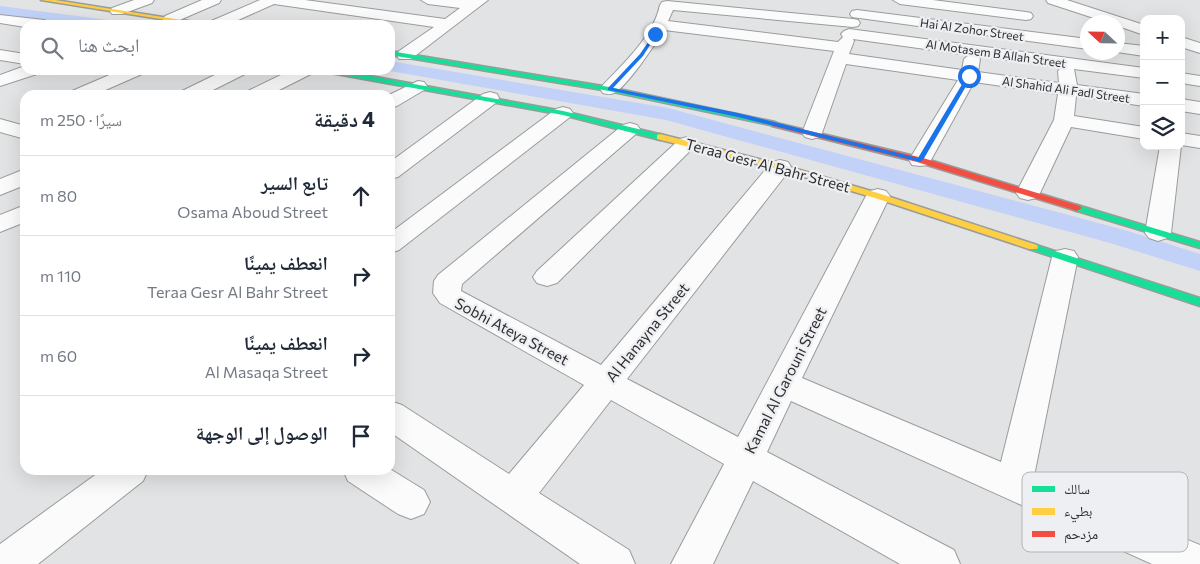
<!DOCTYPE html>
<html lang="ar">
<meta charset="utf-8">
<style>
body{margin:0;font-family:Commissioner,"Noto Naskh Arabic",sans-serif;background:#f2f2f3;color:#1f2937;direction:rtl}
.controls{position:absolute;right:15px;top:15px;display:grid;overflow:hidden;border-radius:10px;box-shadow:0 5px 20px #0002}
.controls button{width:45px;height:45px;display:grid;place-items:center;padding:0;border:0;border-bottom:1px solid #e0e1e3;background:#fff;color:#1f2937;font:25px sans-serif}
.compass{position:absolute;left:1080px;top:15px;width:45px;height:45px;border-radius:50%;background:#fff;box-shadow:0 5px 20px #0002;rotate:292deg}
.stop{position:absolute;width:15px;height:15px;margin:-11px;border:4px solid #1a73e8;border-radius:50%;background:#fff}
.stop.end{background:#1a73e8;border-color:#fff;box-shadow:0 1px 5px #0008}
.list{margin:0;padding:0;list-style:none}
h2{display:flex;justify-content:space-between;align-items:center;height:65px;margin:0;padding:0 20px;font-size:21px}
h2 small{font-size:16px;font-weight:400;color:#747a83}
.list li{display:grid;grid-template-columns:32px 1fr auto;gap:15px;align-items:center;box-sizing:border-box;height:80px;padding:0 20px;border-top:1px solid #e0e1e3}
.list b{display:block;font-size:19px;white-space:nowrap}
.list p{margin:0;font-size:16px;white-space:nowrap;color:#747a83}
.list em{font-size:16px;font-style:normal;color:#747a83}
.icon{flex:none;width:28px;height:28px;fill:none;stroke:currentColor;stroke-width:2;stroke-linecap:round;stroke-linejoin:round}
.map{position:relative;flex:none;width:1200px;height:564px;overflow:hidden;direction:ltr}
.search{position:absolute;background:#fff;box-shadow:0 5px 20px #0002;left:20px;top:20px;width:375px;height:55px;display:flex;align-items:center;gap:12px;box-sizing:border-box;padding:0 18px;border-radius:15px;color:#747a83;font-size:19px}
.panel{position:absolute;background:#fff;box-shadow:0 5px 20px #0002;left:20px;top:90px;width:375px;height:385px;border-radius:15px;direction:rtl}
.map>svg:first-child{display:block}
</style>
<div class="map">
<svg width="1200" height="564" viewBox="0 0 1200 564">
<rect width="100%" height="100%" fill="#e2e3e4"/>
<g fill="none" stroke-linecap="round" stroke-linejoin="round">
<g fill="#c2d1f7" fill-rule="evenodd">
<polygon points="0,6 108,20 114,22 116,25 74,25 0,14"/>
<polygon points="390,61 668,108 1128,231 1200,254 1200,271 1110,243 666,120 385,70 390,70"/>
</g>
<defs>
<g id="street">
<polygon points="134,0 154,0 152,3 122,14 112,14 110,11 112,8"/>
<polygon points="202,0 221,0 219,3 175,22 165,22 163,19 165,16"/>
<polygon points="260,0 305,0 445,19 460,8 428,4 421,0 488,0 411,59 399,59 397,55 399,51 434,27 274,4 227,25 206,25 209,22"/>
<polygon points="893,0 933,0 1026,12 1031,13 1033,16 1031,19 1026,20 900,4"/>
<polygon points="1046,0 1067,0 1144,25 1144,35 1118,26 1118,22 1106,22 1048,3"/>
<path d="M667 1 853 19 858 20 860 23 858 26 853 27 673 10 668 21 838 42 843 37 841 34 844 31 849 29 1144 68V78L1074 69 1077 85 1144 94V106L1076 96 1074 116 1144 127V139L1071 127 1040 193 1036 198 1028 200 1020 198 1016 193 1054 120 1058 94 974 82 931 160 928 165 920 166 912 165 909 160 958 80 846 64 822 133 819 137 812 139 805 137 802 133 834 51 664 30C656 43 627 87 614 93 610 95 607 94 603 93L600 89 603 85C624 63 654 35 660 5L662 2ZM853 39 969 55 964 59 962 70 849 54 854 41ZM978 56 1062 67 1058 71 1059 83 978 72 980 59Z"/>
<polygon points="857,10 1088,39 1088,49 852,17 850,14 852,11"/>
<polygon points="0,15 44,20 49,22 52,25 25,25 25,27 0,23"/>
<polygon points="1181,37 1200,43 1200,53 1181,47"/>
<polygon points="1118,43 1144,46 1144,56 1117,52"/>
<polygon points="0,50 25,54 25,64 0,60"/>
<polygon points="25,66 25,70 40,70 37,74 0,86 0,75"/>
<polygon points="121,70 145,70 142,74 94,95 70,95 72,91"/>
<polygon points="225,70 248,70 245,74 203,95 180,95 182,91"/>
<polygon points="291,70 314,70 311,74 269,95 246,95 248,91"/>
<polygon points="1181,73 1200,76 1200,86 1181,83"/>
<polygon points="418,81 424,82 427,86 424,90 397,106 390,108 389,95"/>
<polygon points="490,92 497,94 499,98 497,102 398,177 390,179 390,162 483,94"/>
<polygon points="1181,99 1200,102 1200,114 1181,111"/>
<polygon points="563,107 570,109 573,113 570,117 399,250 390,253 390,233 556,109"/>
<polygon points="0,119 25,126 25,139 0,132"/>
<polygon points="630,123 637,125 640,129 637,133 462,284 461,291 601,365 772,162 780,160 788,162 791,167 788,172 627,379 738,437 866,196 870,191 878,189 886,191 890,196 802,378 1001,462 1052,257 1056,251 1065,249 1074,251 1078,257 1034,476 1200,545 1200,564 1152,564 791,401 767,452 954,550 960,564 900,564 753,481 713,564 671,564 724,464 611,400 539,493 629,550 635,564 580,564 390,432 390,401 402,405 509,474 584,385 440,303 433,293 434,281 438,275 623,125"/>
<polygon points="1181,133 1200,136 1200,148 1181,145"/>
<polygon points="687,137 694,139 697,143 694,147 557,283 547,286 537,283 533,277 537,271 680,139"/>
<polygon points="1160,146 1181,146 1171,233 1167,238 1158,241 1149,238 1145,233"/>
<polygon points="25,169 25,185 0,195 0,179"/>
<polygon points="25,205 25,222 0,232 0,215"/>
<polygon points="390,469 424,490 430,502 424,514 411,519 398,514 348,481 343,470"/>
<polygon points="102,470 148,470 143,481 38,564 0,564 0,544"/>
</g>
<g id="fast">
<polygon points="390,51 609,87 775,122 779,124 775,126 609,91 390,55"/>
<polygon points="321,70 337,70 563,111 663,135 664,137 660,140 563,115 325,72"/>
<polygon points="1077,205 1200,242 1200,248 1074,210 1072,208 1074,206"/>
<polygon points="1033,244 1200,298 1200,306 1029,249 1028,247"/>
</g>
<g id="slow">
<polygon points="41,0 55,0 213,25 198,25"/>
<polygon points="660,134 783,165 881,194 1037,245 1038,247 1037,249 1029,249 875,198 777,169 657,139 657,135"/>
</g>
<polygon id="jam" points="772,122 923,158 1080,206 1082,208 1077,211 1074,210 917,162 772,126"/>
</defs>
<use href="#street" stroke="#9a9c9c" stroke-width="2"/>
<use href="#fast" stroke="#9a9c9c" stroke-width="3"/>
<use href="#slow" stroke="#9a9c9c" stroke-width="3"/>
<use href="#jam" stroke="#9a9c9c" stroke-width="3"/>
<use href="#street" fill="#fbfbfb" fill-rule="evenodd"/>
<use href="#fast" fill="#16e098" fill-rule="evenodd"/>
<use href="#slow" fill="#ffcf43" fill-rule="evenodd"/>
<use href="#jam" fill="#f24e42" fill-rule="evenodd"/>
</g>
<polygon fill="#1a73e8" points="655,32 657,34 643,56 613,88 738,113 918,158 967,76 969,74 972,76 923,160 920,162 738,117 608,90 608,88 640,54"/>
<g text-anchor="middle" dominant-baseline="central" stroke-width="4.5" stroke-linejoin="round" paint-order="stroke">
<g font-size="12" fill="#2e2e30" stroke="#eeeff3">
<text transform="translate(972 29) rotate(8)">Hai Al Zohor Street</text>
<text transform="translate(996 53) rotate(8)">Al Motasem B Allah Street</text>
<text transform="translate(1066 89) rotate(8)">Al Shahid Ali Fadl Street</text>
</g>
<g font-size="15" fill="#2e2e30" stroke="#eeeff3">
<text transform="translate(768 165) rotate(15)">Teraa Gesr Al Bahr Street</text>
<text transform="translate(512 331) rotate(28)">Sobhi Ateya Street</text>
<text transform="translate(647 332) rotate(-51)">Al Hanayna Street</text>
<text transform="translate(785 380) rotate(-63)">Kamal Al Garouni Street</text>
</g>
</g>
<rect x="1022" y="472" width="166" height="80" rx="8" fill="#eeeff3" stroke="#b4b5b8" stroke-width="1"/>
<rect x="1032" y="486" width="23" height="6" fill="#16e098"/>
<rect x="1032" y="508" width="23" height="7" fill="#ffcf43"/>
<rect x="1032" y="531" width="23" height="6" fill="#f24e42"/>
<g font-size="14" fill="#2e2e30">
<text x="1064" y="494">سالك</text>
<text x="1064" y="516">بطيء</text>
<text x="1064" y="539">مزدحم</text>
</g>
</svg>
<div class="controls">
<button>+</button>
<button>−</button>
<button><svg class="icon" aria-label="layers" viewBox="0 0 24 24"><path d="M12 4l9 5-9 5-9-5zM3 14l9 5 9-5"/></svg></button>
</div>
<svg class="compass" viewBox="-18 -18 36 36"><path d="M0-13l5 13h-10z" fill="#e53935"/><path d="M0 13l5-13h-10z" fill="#747a83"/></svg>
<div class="stop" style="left:969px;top:76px"></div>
<div class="stop end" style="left:655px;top:34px"></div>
<div class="search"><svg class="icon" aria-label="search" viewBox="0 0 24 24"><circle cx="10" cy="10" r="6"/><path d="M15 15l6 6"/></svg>ابحث هنا</div>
<section class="panel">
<h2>4 دقيقة<small>سيرًا · 250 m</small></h2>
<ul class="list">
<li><svg class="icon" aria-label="ahead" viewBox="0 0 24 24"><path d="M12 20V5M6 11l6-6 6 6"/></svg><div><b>تابع السير</b><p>Osama Aboud Street</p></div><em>80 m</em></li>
<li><svg class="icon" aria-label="right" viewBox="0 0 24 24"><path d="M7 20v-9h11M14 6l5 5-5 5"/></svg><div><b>انعطف يمينًا</b><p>Teraa Gesr Al Bahr Street</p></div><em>110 m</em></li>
<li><svg class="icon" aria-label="right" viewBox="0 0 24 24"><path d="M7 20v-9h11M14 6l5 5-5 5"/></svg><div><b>انعطف يمينًا</b><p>Al Masaqa Street</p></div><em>60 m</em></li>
<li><svg class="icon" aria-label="arrive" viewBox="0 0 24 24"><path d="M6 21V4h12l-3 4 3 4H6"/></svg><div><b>الوصول إلى الوجهة</b></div></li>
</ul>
</section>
</div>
